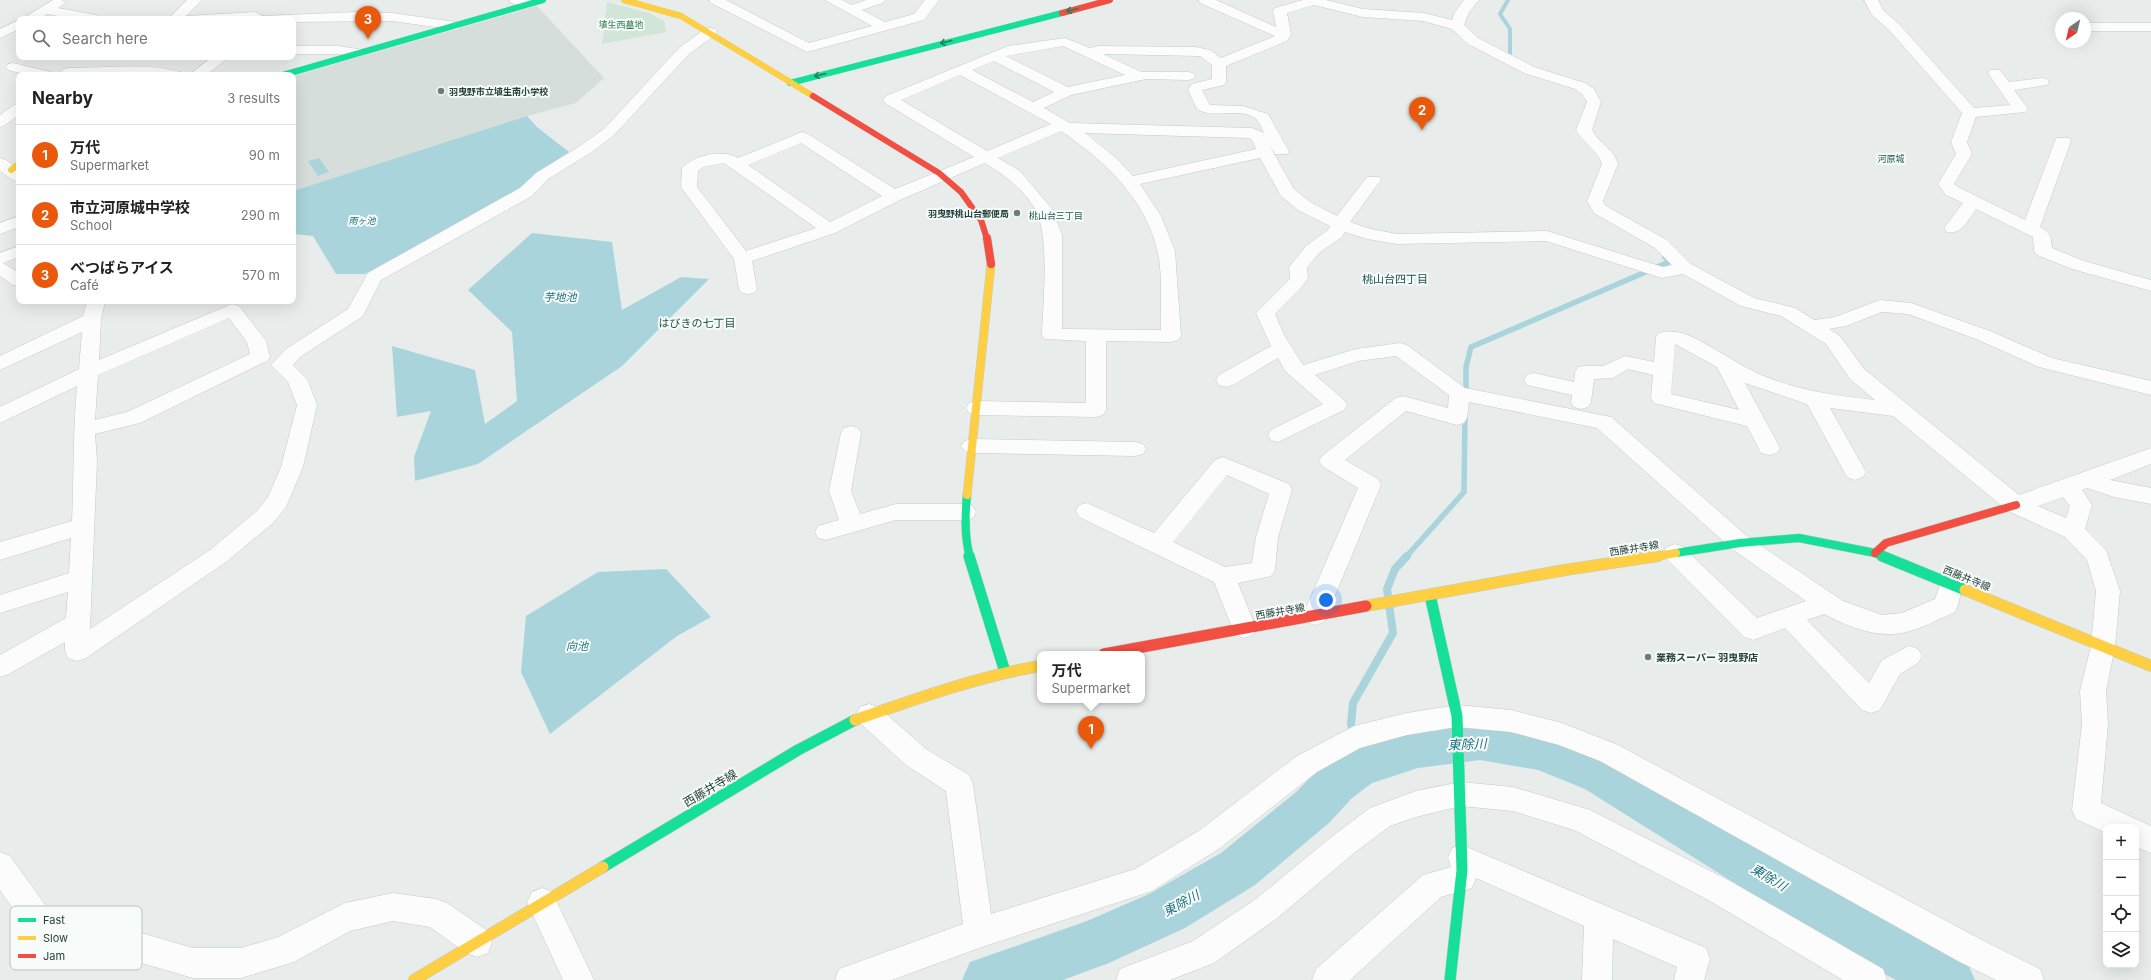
<!DOCTYPE html>
<meta charset="utf-8">
<style>
body{margin:0;font-family:Inter,"Noto Sans JP",sans-serif;background:#f2f2f2;color:#222}
.controls{position:absolute;right:12px;bottom:12px;display:grid;overflow:hidden;border-radius:8px;box-shadow:0 4px 16px #0002}
.controls button{width:36px;height:36px;display:grid;place-items:center;padding:0;border:0;border-bottom:1px solid #e0e0e0;background:#fff;color:#222;font:20px sans-serif}
.compass{position:absolute;left:2055px;top:12px;width:36px;height:36px;border-radius:50%;background:#fff;box-shadow:0 4px 16px #0002;rotate:214deg}
.you{position:absolute;left:1326px;top:600px;width:14px;height:14px;margin:-10px;border:3px solid #fff;border-radius:50%;background:#1a73e8;box-shadow:0 0 0 6px #1a73e833}
.badge{display:grid;place-items:center;width:26px;height:26px;border-radius:50%;background:#ea580c;color:#fff;font-size:13px;font-weight:700}
.pin{position:absolute;translate:-50% -33px;filter:drop-shadow(0 1px 2px #0008)}
.pin::after{content:'';position:absolute;top:21px;width:14px;height:12px;background:inherit;clip-path:polygon(0 0,100% 0,50% 100%)}
.popup{position:absolute;left:1037px;top:651px;width:108px;height:52px;box-sizing:border-box;display:grid;place-content:center;border-radius:8px;background:#fff;filter:drop-shadow(0 1px 3px #0005);font-size:13px;white-space:nowrap;color:#767676}
.popup b{font-size:15px;color:#222}
.popup::after{content:'';position:absolute;left:50%;top:100%;margin-left:-8px;border:8px solid transparent;border-top-color:#fff}
.list{margin:0;padding:0;list-style:none}
h2{display:flex;justify-content:space-between;align-items:center;height:52px;margin:0;padding:0 16px;font-size:17px}
h2 small{font-size:13px;font-weight:400;color:#767676}
.list li{display:grid;grid-template-columns:26px 1fr auto;gap:12px;align-items:center;box-sizing:border-box;height:60px;padding:0 16px;border-top:1px solid #e0e0e0}
.list b{display:block;font-size:15px;white-space:nowrap}
.list p{margin:0;font-size:13px;white-space:nowrap;color:#767676}
.list em{font-size:13px;font-style:normal;color:#767676}
.icon{flex:none;width:22px;height:22px;fill:none;stroke:currentColor;stroke-width:2;stroke-linecap:round;stroke-linejoin:round}
.map{position:relative;flex:none;width:2151px;height:980px;overflow:hidden}
.search{position:absolute;background:#fff;box-shadow:0 4px 16px #0002;left:16px;top:16px;width:280px;height:44px;display:flex;align-items:center;gap:10px;box-sizing:border-box;padding:0 14px;border-radius:8px;color:#767676;font-size:15px}
.panel{position:absolute;background:#fff;box-shadow:0 4px 16px #0002;left:16px;top:72px;width:280px;height:232px;border-radius:8px}
.map>svg:first-child{display:block}
</style>
<div class="map">
<svg width="2151" height="980" viewBox="0 0 2151 980">
<rect width="100%" height="100%" fill="#e8edeb"/>
<polygon fill="#d6dedb" points="537,6 604,78 576,103 527,116 293,191 293,76"/>
<polygon fill="#d1e6d8" points="607,2 649,13 664,21 666,32 602,44"/>
<g fill="#a9d4db">
<polygon points="527,116 537,127 569,152 519,189 365,274 336,274 313,236 293,234 293,191"/>
<polygon points="319,158 329,172 318,176 308,161"/>
<polygon points="532,233 612,242 622,310 681,277 709,279 622,366 478,464 415,481 414,457 431,411 397,417 392,346 475,370 485,424 517,401 512,332 468,290"/>
<polygon points="666,569 711,617 677,636 550,734 521,672 526,616 598,572"/>
</g>
<g fill="none" stroke-linecap="round" stroke-linejoin="round">
<polyline stroke="#a9d4db" stroke-width="4" points="1508,0 1500,14 1510,29 1510,62"/>
<g stroke="#a9d4db" stroke-width="5.5">
<polyline points="1466,395 1466,367 1471,347 1669,262 1665,257"/>
<polyline points="1406,557 1464,492 1465,414"/>
</g>
<g stroke="#a9d4db" stroke-width="8">
<polyline points="1353,735 1351,724 1353,703 1393,633 1387,589 1395,569 1407,556"/>
<polyline points="1354,744 1357,768"/>
</g>
<polygon fill="#a9d4db" fill-rule="evenodd" points="1480,722 1541,731 1617,761 1883,918 1967,962 1975,980 1896,980 1847,954 1585,789 1538,770 1480,760 1418,768 1372,783 1352,798 1330,822 1255,885 1185,928 1109,963 1063,980 962,980 970,962 1087,921 1149,894 1221,853 1296,792 1320,768 1341,754 1418,728"/>
<defs>
<g id="street">
<polygon points="53,0 62,0 65,3 58,8 96,15 103,19 73,19 47,14 39,19 22,19"/>
<polygon points="187,0 202,0 186,16 255,12 262,16 357,12 392,13 456,22 463,26 456,30 392,21 293,22 293,19 183,19 184,17 168,19"/>
<polygon points="509,0 530,0 536,4 529,8 511,3"/>
<polygon points="709,0 726,0 809,43 872,26 825,0 842,0 852,5 866,0 885,0 883,3 862,10 885,22 914,14 925,0 939,0 924,20 807,52 711,3"/>
<path d="M1198 0H1216L1276 27 1273 11 1275 8 1303 0H1326L1363 9 1424 13 1452 20 1455 12 1464 0H1479L1469 12 1464 25 1478 38 1534 67 1585 83 1594 89 1601 102 1592 130C1599 143 1614 149 1618 164L1603 201 1606 206 1667 240 1691 264 1754 298 1795 308 1814 320 1835 317 1880 300 1911 303 1990 331 2052 358 2151 381V395L2039 367 1976 339 1908 314 1882 312 1846 326 1829 329 1840 336 1864 369 2019 495 2151 448V464L2110 480 2151 488V504L2114 497 2087 488 2082 490 2092 505 2085 529 2106 550 2120 591 2115 646 2106 691 2108 724 2101 803 2151 826V853L2136 847V827H2106V833L2076 819 2072 810 2082 724 2080 691 2091 646 2096 591 2087 560 2065 537 2008 511 1893 416 1830 408 1866 472 1863 477 1855 480 1847 477 1807 404 1745 383 1780 448 1777 453 1769 455 1761 453 1747 426 1654 403 1651 398 1653 375 1628 369 1613 378 1594 379 1591 402 1588 407 1581 409 1574 407 1571 402 1572 395 1527 385 1524 380 1527 375 1534 373 1574 382 1575 372 1578 367 1585 366H1603L1625 356 1654 362 1656 337 1659 333C1681 327 1698 340 1716 350 1730 358 1744 367 1759 374 1796 390 1835 396 1875 400L1850 379 1826 344 1781 316 1741 306 1683 274 1662 278 1546 241 1397 244 1367 239 1345 232 1342 237 1319 253 1307 268 1308 278 1300 289 1275 314 1284 335 1303 365 1356 349 1400 343 1407 345 1465 388 1611 417 1748 537 1843 601 1882 615 1902 613 1935 599 1943 577 1951 574 1959 577 1963 583 1958 605 1955 612C1939 619 1923 628 1906 632 1879 639 1848 627 1824 614L1807 620 1869 683 1882 660 1909 646 1918 649 1922 656 1918 663 1900 674 1880 710 1871 713 1862 710 1785 628 1753 640 1744 637 1667 559 1663 553 1667 547 1675 544 1683 547 1757 618 1806 601 1732 549 1597 428 1469 402 1467 418 1464 423 1457 425 1406 411 1345 460 1378 479 1381 485 1324 622 1315 625 1306 622 1303 615 1358 488 1322 466 1319 461 1322 456 1396 398 1403 396 1448 408 1449 395 1396 356 1358 361 1315 375 1344 400 1347 405 1344 410 1278 442 1271 440 1268 435 1271 430 1323 404 1285 371 1278 358 1233 385 1226 387 1219 385 1216 380 1219 375 1271 346 1256 313 1288 281 1290 278 1289 267 1307 245 1328 230 1330 226 1298 210 1281 196 1260 158 1140 184 1161 216 1175 251 1181 336 1178 340 1171 342 1106 341V410L1103 415 1096 417 976 415 969 413 966 408 969 403 976 401 1086 403V341L1045 339 1042 335C1043 303 1050 238 1036 211 1026 191 1003 174 985 163L900 200 835 233 752 261 757 289 754 293 748 294 742 293 739 289 734 259 681 187 682 169C691 155 724 149 738 158L802 132 808 134 895 189 974 157 885 103 883 100 886 96 1008 46 1065 38 1090 48 1098 46 1196 47 1210 50 1221 58 1275 36 1200 3ZM1314 5 1363 17 1423 21 1452 29 1468 44 1524 73 1575 89 1583 95 1587 102 1576 130C1583 143 1599 152 1602 164L1587 201 1594 213 1655 248 1672 265 1663 267 1547 231 1397 234 1371 229 1350 222 1381 180 1379 177H1367L1337 216 1310 202 1294 189 1273 152 1270 146 1275 154H1287L1289 151 1268 114 1243 106 1210 105 1202 90 1224 85 1226 82V66L1287 41 1291 34 1287 13ZM1063 46 1125 75 1068 87 1006 56ZM1103 54 1200 56 1212 65V79L1192 84 1188 90 1197 109C1214 120 1241 106 1256 119 1260 122 1262 129 1264 133L1252 128 1070 123 1044 108 1071 95 1146 79 1188 80 1193 79 1195 76 1193 73 1188 72H1141ZM994 61 1054 92 1033 102 972 70ZM960 75 1051 124 987 151 901 100ZM1061 131C1104 160 1147 200 1158 253 1163 277 1160 305 1161 330L1062 329V235L1052 209 1020 171 998 158ZM1085 133 1249 138 1252 140 1256 149 1133 176 1116 158ZM801 143 882 196 830 222 748 165ZM724 163 816 228 746 251 697 187 698 171 703 167ZM1675 344 1717 367 1739 410 1671 394ZM2063 497 2070 506 2066 518 2038 506Z"/>
<path d="M1864 0H1878L1883 10 1900 25 1974 108 2010 105 1988 73 1990 70H2000L2009 82 2042 78 2047 79 2049 82 2047 85 2014 90 2028 109 2025 112 1976 117 1967 142 1972 154 1954 184 1958 187 2025 220 2055 141 2057 138H2069L2071 141 2040 227C2051 233 2051 237 2052 248L2084 261 2151 280V291L2072 269 2037 255 2034 251 2033 237 1976 209C1968 220 1962 235 1947 232L1944 228 1963 203 1946 195 1938 184 1956 154 1951 142 1962 113 1890 31 1872 15Z"/>
<polygon points="19,20 19,29 0,38 0,29"/>
<rect x="2085" y="23" width="66" height="8"/>
<path d="M710 28 715 29 717 32 715 35 689 54 614 135 592 152 548 179 532 196 381 280 363 316 300 357 293 365 307 379 317 405 303 467 286 507 273 523 226 562 86 658 77 661 68 658 65 651V642L9 674 0 677V655L66 618 68 592 0 613V595L69 573 71 538 0 560V542L72 521C74 476 73 431 77 386L0 423V407L79 369 82 332 0 370V356L83 316 87 301H105L101 319 99 360 232 304 239 306 266 341 270 357 267 361 140 423 95 434 97 461 90 629 210 550 257 511 268 497 281 467 297 405 288 382 271 365 286 349 348 309 368 273 520 188 536 173 580 146 604 129 679 48 705 29ZM229 318 247 342 250 354 127 412 95 420 98 375Z"/>
<polygon points="293,46 338,46 364,50 366,53 359,57 338,54 293,54"/>
<polygon points="212,57 228,58 206,75 189,75"/>
<polygon points="13,63 51,72 53,75 28,75 8,70 6,67 8,64"/>
<path d="M69 68C105 68 146 63 181 72L183 75H58L64 69Z"/>
<polygon points="19,103 19,115 5,125 0,127 0,115 14,105"/>
<polygon points="0,158 6,160 19,169 19,182 13,180 0,171"/>
<polygon points="19,216 19,227 0,234 0,223"/>
<polygon points="19,246 19,257 3,263 19,273 19,286 13,285 0,276 0,253"/>
<polygon points="851,426 858,428 861,433 851,491 860,514 896,504 965,504 973,506 976,512 973,518 965,520 896,520 826,540 818,538 815,532 818,526 839,520 829,491 841,433 844,428"/>
<polygon points="972,439 1135,442 1143,444 1146,449 1143,454 1135,456 972,453 965,451 961,446 965,441"/>
<path d="M1223 457 1289 484 1292 490 1278 537 1275 570 1271 576 1238 583 1256 628 1253 635 1244 638 1235 635 1214 582 1079 517 1076 511 1079 505 1087 503 1154 533 1215 460ZM1227 475 1269 494 1256 537 1252 563 1225 567 1173 542Z"/>
<polygon points="869,704 878,707 926,749 969,775 973,784 991,914 1135,869 1200,830 1297,756 1354,726 1407,713 1457,705 1511,710 1562,723 1618,745 1980,939 2040,969 2044,980 1996,980 1958,961 1600,761 1559,745 1511,732 1457,727 1407,735 1360,748 1317,772 1220,848 1152,891 979,948 892,980 835,980 839,969 963,924 946,791 906,765 860,723 856,715 860,707"/>
<polygon points="1461,782 1513,787 1590,810 1730,881 1883,969 1887,980 1843,980 1710,901 1574,830 1513,811 1461,806 1416,817 1390,826 1354,853 1276,919 1214,963 1170,980 1116,980 1120,969 1193,941 1256,899 1334,835 1370,808 1416,791"/>
<polygon points="1462,845 1706,948 1710,959 1704,980 1674,980 1677,967 1613,939 1612,980 1582,980 1584,926 1476,878 1472,888 1441,897 1350,980 1312,980 1316,969 1423,875 1451,867 1448,858 1452,848"/>
<polygon points="0,852 10,856 53,916 88,926 145,934 193,948 241,948 278,937 345,903 393,893 436,899 447,903 488,931 492,942 488,953 477,957 466,953 430,927 393,921 350,931 294,962 241,978 193,978 145,964 88,956 33,938 0,890"/>
<polygon points="542,888 552,892 594,980 563,980 527,902 532,892"/>
</g>
<g id="fast-far2">
<polyline points="283,75 543,0"/>
<polyline points="790,83 1062,13"/>
</g>
<g id="fast-far1">
<path d="M967 495C965 515 964 537 970 557"/>
<polyline points="1676,553 1740,543 1799,538 1875,553 1884,557"/>
</g>
<g id="fast">
<polyline points="969,556 1005,672"/>
<polyline points="1882,556 1965,590"/>
<polyline points="1430,595 1457,716 1462,870 1450,980"/>
<polyline points="603,867 798,750 855,720"/>
</g>
<g id="slow-far2">
<polyline points="624,0 681,16 813,96"/>
<polyline points="11,170 19,164"/>
</g>
<g id="slow-far1">
<polyline points="967,495 991,264"/>
<polyline points="1652,557 1676,553"/>
</g>
<g id="slow">
<polyline points="1965,590 2151,666"/>
<polyline points="1366,606 1565,570 1658,556"/>
<path d="M855 720C916 699 976 677 1040 666"/>
<polyline points="414,980 603,867"/>
</g>
<g id="jam-far2">
<polyline points="1062,13 1110,0"/>
<polyline points="813,96 939,173 961,192 981,220 987,239"/>
</g>
<g id="jam-far1">
<polyline points="987,238 991,264"/>
<polyline points="1875,553 1886,543 2016,505"/>
</g>
<polyline id="jam" points="1104,654 1366,606"/>
</defs>
<use href="#street" stroke="#c5cac8" stroke-width="1"/>
<use href="#fast-far2" stroke="#c3cbc8" stroke-width="6"/>
<use href="#fast-far1" stroke="#c3cbc8" stroke-width="9"/>
<use href="#fast" stroke="#c3cbc8" stroke-width="12"/>
<use href="#slow-far2" stroke="#c3cbc8" stroke-width="6"/>
<use href="#slow-far1" stroke="#c3cbc8" stroke-width="9"/>
<use href="#slow" stroke="#c3cbc8" stroke-width="12"/>
<use href="#jam-far2" stroke="#c3cbc8" stroke-width="6"/>
<use href="#jam-far1" stroke="#c3cbc8" stroke-width="9"/>
<use href="#jam" stroke="#c3cbc8" stroke-width="12"/>
<use href="#street" fill="#fcfcfc" fill-rule="evenodd"/>
<use href="#fast-far2" stroke="#16e098" stroke-width="6"/>
<use href="#fast-far1" stroke="#16e098" stroke-width="8"/>
<use href="#fast" stroke="#16e098" stroke-width="11"/>
<use href="#slow-far2" stroke="#ffcf43" stroke-width="6"/>
<use href="#slow-far1" stroke="#ffcf43" stroke-width="8"/>
<use href="#slow" stroke="#ffcf43" stroke-width="11"/>
<use href="#jam-far2" stroke="#f24e42" stroke-width="6"/>
<use href="#jam-far1" stroke="#f24e42" stroke-width="8"/>
<use href="#jam" stroke="#f24e42" stroke-width="11"/>
</g>
<defs><path id="oneway-shaft" d="M-6 0H5M1.5-3L5.5 0L1.5 3" fill="none" stroke-width="1.6" stroke-linecap="round" stroke-linejoin="round"/></defs>
<g stroke="#1e8160">
<use href="#oneway-shaft" transform="translate(1072 10) rotate(166)"/>
<use href="#oneway-shaft" transform="translate(946 42) rotate(166)"/>
<use href="#oneway-shaft" transform="translate(820 75) rotate(166)"/>
</g>
<g fill="#697e78" stroke="#f7fbf9" stroke-width="1.5">
<circle cx="441" cy="91" r="4"/>
<circle cx="1017" cy="213" r="4"/>
<circle cx="1648" cy="657" r="4"/>
</g>
<g text-anchor="middle" dominant-baseline="central" stroke-width="4" stroke-linejoin="round" paint-order="stroke">
<g font-size="9" fill="#2d7a4b" stroke="#f7fbf9">
<text x="621" y="24">埴生西墓地</text>
</g>
<g font-size="9" font-weight="bold" fill="#24423a" stroke="#f7fbf9" text-anchor="start">
<text x="449" y="91">羽曳野市立埴生南小学校</text>
<text x="1009" y="213" text-anchor="end">羽曳野桃山台郵便局</text>
</g>
<g font-size="9" fill="#1f5548" stroke="#f7fbf9">
<text x="1891" y="158">河原城</text>
<text x="1056" y="215">桃山台三丁目</text>
</g>
<g font-size="9" font-style="italic" fill="#1c6f80" stroke="#f7fbf9">
<text x="362" y="220">雨ヶ池</text>
</g>
<g font-size="10" fill="#24423a" stroke="#f7fbf9">
<text transform="translate(1634 548) rotate(-9)">西藤井寺線</text>
<text transform="translate(1967 578) rotate(22)">西藤井寺線</text>
<text transform="translate(1280 611) rotate(-10)">西藤井寺線</text>
</g>
<g font-size="10" font-weight="bold" fill="#24423a" stroke="#f7fbf9" text-anchor="start">
<text x="1656" y="657">業務スーパー 羽曳野店</text>
</g>
<g font-size="11" fill="#1f5548" stroke="#f7fbf9">
<text x="1395" y="279">桃山台四丁目</text>
<text x="697" y="323">はびきの七丁目</text>
</g>
<g font-size="11" font-style="italic" fill="#1c6f80" stroke="#f7fbf9">
<text x="560" y="297">芋地池</text>
<text x="577" y="646">向池</text>
</g>
<g font-size="12" fill="#24423a" stroke="#f7fbf9">
<text transform="translate(710 788) rotate(-31)">西藤井寺線</text>
</g>
<g font-size="13" font-style="italic" fill="#1c6f80" stroke="#f7fbf9">
<text transform="translate(1467 744) rotate(-2)">東除川</text>
<text transform="translate(1769 877) rotate(31)">東除川</text>
<text transform="translate(1181 903) rotate(-29)">東除川</text>
</g>
</g>
<rect x="10" y="906" width="132" height="64" rx="6" fill="#f7fbf9" stroke="#b8c4c0" stroke-width="1"/>
<rect x="18" y="918" width="18" height="4" fill="#16e098"/>
<rect x="18" y="936" width="18" height="4" fill="#ffcf43"/>
<rect x="18" y="954" width="18" height="4" fill="#f24e42"/>
<g font-size="11" fill="#24423a">
<text x="43" y="924">Fast</text>
<text x="43" y="942">Slow</text>
<text x="43" y="960">Jam</text>
</g>
</svg>
<div class="controls">
<button>+</button>
<button>−</button>
<button><svg class="icon" aria-label="locate" viewBox="0 0 24 24"><circle cx="12" cy="12" r="6"/><path d="M12 2v4M12 18v4M2 12h4M18 12h4"/></svg></button>
<button><svg class="icon" aria-label="layers" viewBox="0 0 24 24"><path d="M12 4l9 5-9 5-9-5zM3 14l9 5 9-5"/></svg></button>
</div>
<svg class="compass" viewBox="-18 -18 36 36"><path d="M0-13l5 13h-10z" fill="#e53935"/><path d="M0 13l5-13h-10z" fill="#767676"/></svg>
<div class="you"></div>
<div class="pin badge" style="left:1091px;top:749px">1</div>
<div class="popup"><b>万代</b>Supermarket</div>
<div class="pin badge" style="left:1422px;top:130px">2</div>
<div class="pin badge" style="left:368px;top:39px">3</div>
<div class="search"><svg class="icon" aria-label="search" viewBox="0 0 24 24"><circle cx="10" cy="10" r="6"/><path d="M15 15l6 6"/></svg>Search here</div>
<section class="panel">
<h2>Nearby<small>3 results</small></h2>
<ul class="list">
<li><span class="badge">1</span><div><b>万代</b><p>Supermarket</p></div><em>90 m</em></li>
<li><span class="badge">2</span><div><b>市立河原城中学校</b><p>School</p></div><em>290 m</em></li>
<li><span class="badge">3</span><div><b>べつばらアイス</b><p>Café</p></div><em>570 m</em></li>
</ul>
</section>
</div>
